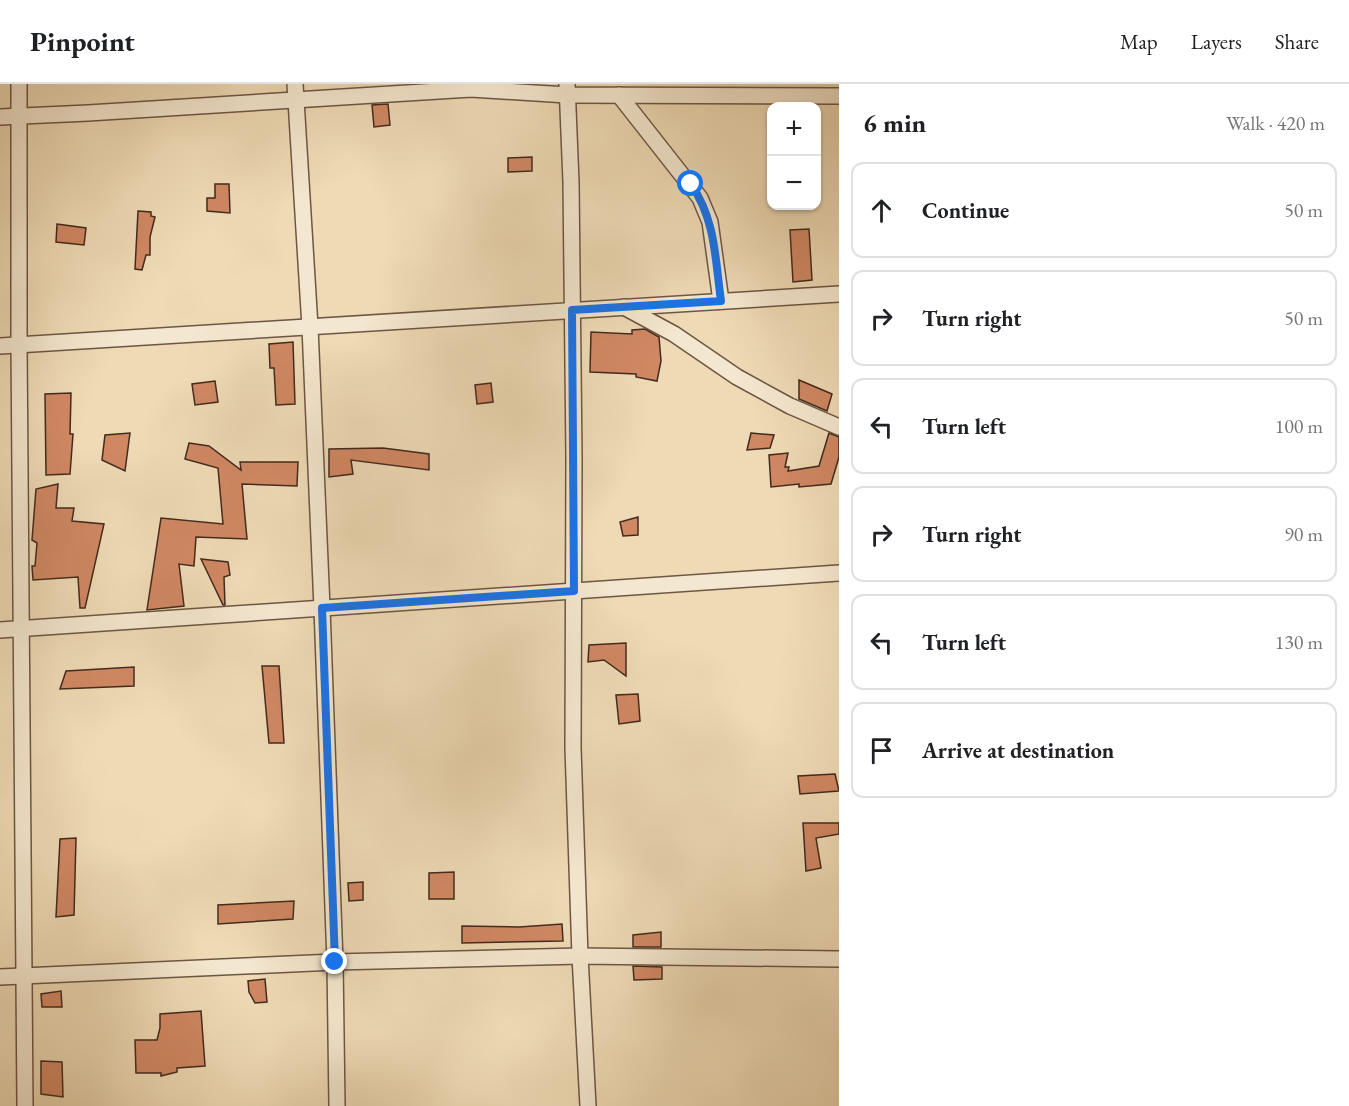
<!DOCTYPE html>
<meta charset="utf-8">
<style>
body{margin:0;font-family:"EB Garamond",serif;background:#f6f6f6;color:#202124}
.controls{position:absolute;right:18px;top:18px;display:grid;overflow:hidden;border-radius:12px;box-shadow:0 2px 4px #0004}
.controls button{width:54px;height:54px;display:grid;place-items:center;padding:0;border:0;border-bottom:2px solid #e0e0e0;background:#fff;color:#202124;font:30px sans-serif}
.stop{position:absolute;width:18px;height:18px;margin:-14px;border:4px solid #1a73e8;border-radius:50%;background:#fff}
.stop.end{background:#1a73e8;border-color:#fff;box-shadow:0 2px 6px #0008}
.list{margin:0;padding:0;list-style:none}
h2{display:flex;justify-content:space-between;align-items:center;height:78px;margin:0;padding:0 24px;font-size:26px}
h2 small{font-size:20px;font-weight:400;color:#757577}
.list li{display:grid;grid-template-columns:39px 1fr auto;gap:18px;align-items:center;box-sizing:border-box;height:96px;margin:0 12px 12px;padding:0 12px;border:2px solid #e0e0e0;border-radius:12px}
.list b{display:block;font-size:22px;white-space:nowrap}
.list em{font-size:20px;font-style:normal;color:#757577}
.icon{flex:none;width:33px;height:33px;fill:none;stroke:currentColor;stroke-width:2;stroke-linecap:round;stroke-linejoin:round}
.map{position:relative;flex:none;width:839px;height:1022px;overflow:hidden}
header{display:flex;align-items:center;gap:36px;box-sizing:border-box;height:84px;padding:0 30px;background:#fff;border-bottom:2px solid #e0e0e0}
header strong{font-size:28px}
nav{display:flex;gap:33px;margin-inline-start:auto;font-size:21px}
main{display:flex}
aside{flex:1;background:#fff}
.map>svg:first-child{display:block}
</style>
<header>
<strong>Pinpoint</strong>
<nav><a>Map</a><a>Layers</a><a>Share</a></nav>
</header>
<main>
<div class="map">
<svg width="839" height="1022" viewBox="0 0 839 1022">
<rect width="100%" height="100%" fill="#eedab5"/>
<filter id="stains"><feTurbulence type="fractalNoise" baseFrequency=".00333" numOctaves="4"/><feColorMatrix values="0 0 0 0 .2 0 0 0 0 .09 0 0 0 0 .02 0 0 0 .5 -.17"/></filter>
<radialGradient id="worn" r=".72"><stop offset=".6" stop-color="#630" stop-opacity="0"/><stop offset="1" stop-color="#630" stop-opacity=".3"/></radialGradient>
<g fill="#d08863" stroke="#422a1f" stroke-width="1.5">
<polygon points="388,20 390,41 374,43 372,21"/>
<polygon points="532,73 532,87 508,88 508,74"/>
<polygon points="215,100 229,100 230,129 207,127 207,114 215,114"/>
<polygon points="138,127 151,128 151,132 155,133 150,153 150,171 146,171 142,186 135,185"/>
<polygon points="57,140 86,144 84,161 56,158"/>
<polygon points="809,145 812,196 793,198 790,146"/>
<polygon points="645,245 659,253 661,277 657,297 636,293 636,290 590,288 591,248 632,250 632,246"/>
<polygon points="293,258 295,320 276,321 274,284 270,284 269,260"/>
<polygon points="799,296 832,310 827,327 799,315"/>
<polygon points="215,297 218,318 195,321 192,300"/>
<polygon points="491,299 493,318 477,320 475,301"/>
<polygon points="71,309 70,350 73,350 70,390 46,391 45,310"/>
<polygon points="130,349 125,387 102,376 105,351"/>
<polygon points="751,349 774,351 770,364 747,366"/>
<polygon points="829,349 839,353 839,373 831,400 799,403 799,400 771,403 769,371 788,369 785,383 789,383 788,387 819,382"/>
<polygon points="189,359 209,362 241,386 240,378 298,378 297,402 242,400 247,455 196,453 194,482 179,480 184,522 147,526 161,434 223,440 218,384 185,375"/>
<polygon points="383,364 429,370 429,386 351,376 353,390 329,393 329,365"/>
<polygon points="58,400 56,424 74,424 72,437 104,440 85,524 80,524 78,493 33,496 32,482 35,482 37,459 32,456 36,405"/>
<polygon points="638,433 638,451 623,452 620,438"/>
<polygon points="201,475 228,478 230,491 224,493 225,521 223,521"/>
<polygon points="626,559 626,592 604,576 588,578 589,561"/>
<polygon points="262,582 279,582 284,659 269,659"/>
<polygon points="134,583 134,602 60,605 66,587"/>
<polygon points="638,610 640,637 619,640 616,611"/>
<polygon points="835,690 839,707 800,710 798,692"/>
<polygon points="803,739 839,739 839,750 816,754 821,784 806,787"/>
<polygon points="76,754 74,831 56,833 60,755"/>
<polygon points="454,788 454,815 429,815 429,789"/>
<polygon points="363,798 363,816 349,817 348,799"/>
<polygon points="294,817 293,835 218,840 218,821"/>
<polygon points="562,840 563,857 462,859 462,842 519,843"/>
<polygon points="661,848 661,863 633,863 633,851"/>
<polygon points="633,882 662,883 662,895 634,896"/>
<polygon points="265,895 267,918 255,919 249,908 248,897"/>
<polygon points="61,907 62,923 42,923 41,910"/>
<polygon points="201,927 205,982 177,984 177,988 161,992 161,989 136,989 135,956 157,956 160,944 160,930"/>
<polygon points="41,977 62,978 63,1013 41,1010"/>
</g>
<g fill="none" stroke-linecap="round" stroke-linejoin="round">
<defs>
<g id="street">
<polyline points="19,0 19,261 25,1022"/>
<polyline points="295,0 310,243 322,524 335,878 337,1022"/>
<polyline points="567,0 571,98 574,374 573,664 580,872 588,1022"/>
<polyline points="619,11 700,114 710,138 721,217"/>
<polyline points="0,33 88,29 471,5 567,11 839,12"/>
<polyline points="624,223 674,250 737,293 790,322 839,343"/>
<polyline points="0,262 839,210"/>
<polyline points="0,546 839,489"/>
<polyline points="0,893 335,878 580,872 839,875"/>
</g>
</defs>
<use href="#street" stroke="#6d5644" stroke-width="18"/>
<use href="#street" stroke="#f4e7cf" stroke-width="15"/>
</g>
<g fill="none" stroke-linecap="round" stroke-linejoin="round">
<path stroke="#1a73e8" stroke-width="8" d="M335 878 322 524 574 507 572 226 721 217C715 175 716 137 691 100"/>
</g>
<rect width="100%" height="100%" filter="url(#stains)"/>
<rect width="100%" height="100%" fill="url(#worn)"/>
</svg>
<div class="controls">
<button>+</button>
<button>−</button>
</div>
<div class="stop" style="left:691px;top:100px"></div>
<div class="stop end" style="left:335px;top:878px"></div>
</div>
<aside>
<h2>6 min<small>Walk · 420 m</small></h2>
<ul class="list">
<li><svg class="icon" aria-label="ahead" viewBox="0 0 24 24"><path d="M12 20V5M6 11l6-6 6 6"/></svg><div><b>Continue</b></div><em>50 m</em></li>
<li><svg class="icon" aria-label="right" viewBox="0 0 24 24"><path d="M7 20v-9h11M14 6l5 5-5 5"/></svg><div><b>Turn right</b></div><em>50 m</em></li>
<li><svg class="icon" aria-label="left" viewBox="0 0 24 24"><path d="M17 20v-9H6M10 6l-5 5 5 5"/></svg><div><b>Turn left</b></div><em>100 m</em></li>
<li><svg class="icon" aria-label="right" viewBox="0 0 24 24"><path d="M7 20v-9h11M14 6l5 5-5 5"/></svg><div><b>Turn right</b></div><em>90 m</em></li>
<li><svg class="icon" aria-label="left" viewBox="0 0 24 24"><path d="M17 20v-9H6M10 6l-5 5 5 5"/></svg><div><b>Turn left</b></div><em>130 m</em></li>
<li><svg class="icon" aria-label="arrive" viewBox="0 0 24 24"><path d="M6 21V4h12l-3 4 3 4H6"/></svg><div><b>Arrive at destination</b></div></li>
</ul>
</aside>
</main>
